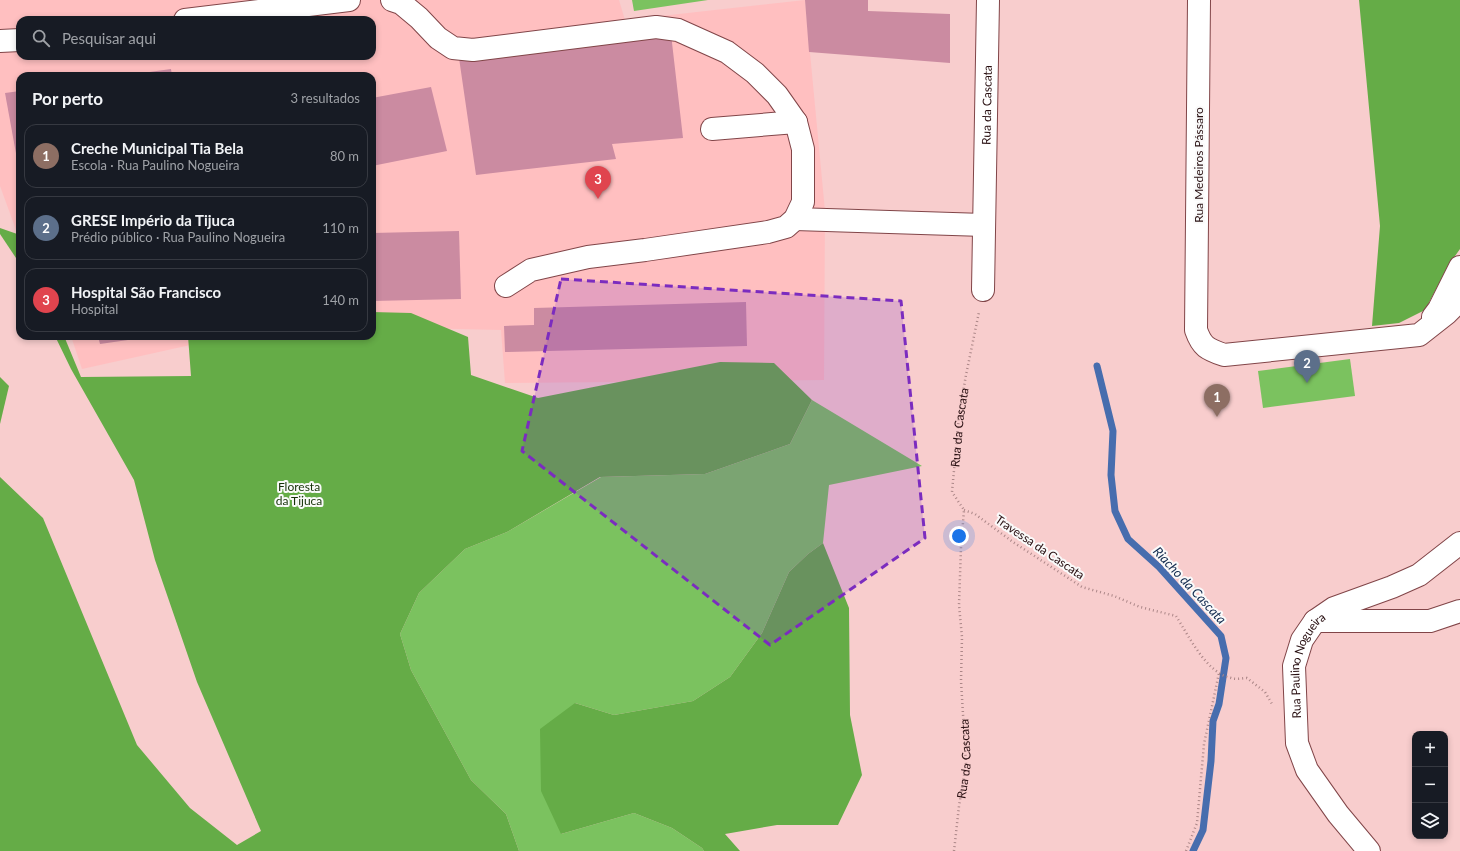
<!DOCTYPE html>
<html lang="pt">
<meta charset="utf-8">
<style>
body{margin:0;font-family:Lato,sans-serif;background:#20242c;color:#f1f3f6}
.controls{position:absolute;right:12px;bottom:12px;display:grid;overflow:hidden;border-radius:8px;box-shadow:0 2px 6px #0003}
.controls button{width:36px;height:36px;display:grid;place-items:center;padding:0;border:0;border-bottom:1px solid #363941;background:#171b24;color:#f1f3f6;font:20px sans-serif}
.you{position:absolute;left:959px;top:536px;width:14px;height:14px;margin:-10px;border:3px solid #fff;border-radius:50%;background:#1a73e8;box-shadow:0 0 0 6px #1a73e833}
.badge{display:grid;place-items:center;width:26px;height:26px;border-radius:50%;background:#267173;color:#fff;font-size:13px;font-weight:700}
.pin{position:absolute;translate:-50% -33px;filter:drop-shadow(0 1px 2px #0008)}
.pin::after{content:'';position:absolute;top:21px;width:14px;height:12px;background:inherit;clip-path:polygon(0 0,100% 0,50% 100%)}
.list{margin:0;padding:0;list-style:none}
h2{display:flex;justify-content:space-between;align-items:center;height:52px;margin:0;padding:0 16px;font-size:17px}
h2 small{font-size:13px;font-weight:400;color:#9ea1a6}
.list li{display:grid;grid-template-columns:26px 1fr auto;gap:12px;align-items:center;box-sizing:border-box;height:64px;margin:0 8px 8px;padding:0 8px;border:1px solid #363941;border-radius:12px}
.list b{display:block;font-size:15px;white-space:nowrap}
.list p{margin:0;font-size:13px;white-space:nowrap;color:#9ea1a6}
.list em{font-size:13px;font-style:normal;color:#9ea1a6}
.icon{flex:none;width:22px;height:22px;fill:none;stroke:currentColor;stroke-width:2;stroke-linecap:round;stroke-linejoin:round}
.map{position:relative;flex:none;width:1460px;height:851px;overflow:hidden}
.search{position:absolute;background:#171b24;box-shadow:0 2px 6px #0003;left:16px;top:16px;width:360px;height:44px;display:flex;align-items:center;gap:10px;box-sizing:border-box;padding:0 14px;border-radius:12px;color:#9ea1a6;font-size:15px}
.panel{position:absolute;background:#171b24;box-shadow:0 2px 6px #0003;left:16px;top:72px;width:360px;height:268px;border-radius:12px}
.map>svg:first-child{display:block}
</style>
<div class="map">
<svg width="1460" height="851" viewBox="0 0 1460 851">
<rect width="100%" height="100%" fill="#f8cdcd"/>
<g fill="#ffbfc0" fill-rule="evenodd">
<path d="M0 0H619L625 20 805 0 825 211 824 380 505 383 501 330 372 327V76H20V241L0 186ZM20 20H372V56H20Z"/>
<polygon points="71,336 231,336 82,369"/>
</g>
<g fill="#7bc25f">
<polygon points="632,0 708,0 634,11"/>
<polygon points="1350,359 1355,396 1263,408 1258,371"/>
<polygon points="812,400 922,466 829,485 823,543 808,554 789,572 762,633 730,677 693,701 614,715 575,703 561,834 634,813 672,828 702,848 704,851 519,851 506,814 471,780 411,670 400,634 419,593 465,549 507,532 601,477 705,474 790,444"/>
</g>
<g fill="#65ac47">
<polygon points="1359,0 1460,0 1460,249 1450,263 1425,310 1399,323 1372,326 1380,226"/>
<polygon points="0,228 20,235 20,264 0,234"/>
<polygon points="372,312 411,313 468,337 471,375 538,398 720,362 774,363 812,400 790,444 705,474 600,477 507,532 465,549 419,593 400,634 411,670 471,780 506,814 519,851 0,851 0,477 43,518 137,745 190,808 237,845 261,831 197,682 155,560 134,480 71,369 55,336 64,336 81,377 191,376 188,336 372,336"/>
<polygon points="0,377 9,386 0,424"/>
<polygon points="823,543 849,608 850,715 862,775 838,825 777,825 725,834 740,851 704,851 702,848 672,828 634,813 561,834 541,791 540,729 575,703 614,715 693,701 730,677 762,633 789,572 808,554"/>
</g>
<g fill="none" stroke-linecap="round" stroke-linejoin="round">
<polyline stroke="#476dae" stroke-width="7" points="1097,366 1113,431 1111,475 1115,511 1128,539 1159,567 1221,636 1226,658 1219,704 1213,721 1211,761 1203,830 1193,851"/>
</g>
<g fill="#cb8ba1">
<polygon points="805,0 868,0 868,11 950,14 950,63 809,52"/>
<polygon points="671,34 683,138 612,144 616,159 476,175 459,58"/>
<polygon points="171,69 172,76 128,76 128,75"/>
<polygon points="431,87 447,151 372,166 372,98"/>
<polygon points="20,91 20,158 17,159 5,93"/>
<polygon points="459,231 461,299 372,301 372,233"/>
<polygon points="746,302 747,346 505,352 504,326 534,325 534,308"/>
<polygon points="98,336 141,336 142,338 100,344"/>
</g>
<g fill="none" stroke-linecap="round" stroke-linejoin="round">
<defs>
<g id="minor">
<polyline points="392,0 401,3 419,18 438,38 453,48 473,50 656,27 678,30 727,52 755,73 777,95 796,122 803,149 803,202 795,219 786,227 768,232 645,250 588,257 531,270 506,286"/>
<path d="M1199 0 1196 330C1202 347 1207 349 1224 355L1419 335 1447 313 1460 300"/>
<polyline points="185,20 349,0"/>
<polyline points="0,41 20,40"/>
<polyline points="712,129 796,122"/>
<polyline points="795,219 984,225"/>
<path id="s2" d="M983 290 988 0"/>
<polyline points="1433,317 1439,309 1460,267"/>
<polyline points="1315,621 1430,621 1460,611"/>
<path id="s3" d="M1369 851 1338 814 1307 770 1297 743 1294 666 1302 640 1315 621 1334 608 1392 587 1419 575 1460 543"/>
</g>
</defs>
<use href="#minor" stroke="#814548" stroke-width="24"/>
<g stroke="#ac8788" stroke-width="2.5" stroke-dasharray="1 3" stroke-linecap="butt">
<path d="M964 510 975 514 1013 542 1082 587 1114 596 1140 607 1176 616C1189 636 1206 673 1231 678 1236 680 1242 678 1247 678L1265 692 1272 704"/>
<path id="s1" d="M954 851 959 806 966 764 961 681 962 637 959 605 961 547 964 510 952 492 959 416 966 375 979 312"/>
<polyline points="1186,851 1197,823 1204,744 1219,673"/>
</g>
<use href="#minor" stroke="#fff" stroke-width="22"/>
</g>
<path fill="#7b2cbf" fill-opacity="0.2" stroke="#7b2cbf" stroke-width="3" stroke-dasharray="8 5" stroke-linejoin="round" d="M561 279 901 301 925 538 770 645 522 451Z"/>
<g text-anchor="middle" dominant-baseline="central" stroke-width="4" stroke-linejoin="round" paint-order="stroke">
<g font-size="12" fill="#280f11" stroke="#fafafa">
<text stroke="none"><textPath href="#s2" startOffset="185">Rua da Cascata</textPath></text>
<text transform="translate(1198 165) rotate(-90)">Rua Medeiros Pássaro</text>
<text stroke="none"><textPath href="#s1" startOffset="429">Rua da Cascata</textPath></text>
<text transform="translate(1040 547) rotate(34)">Travessa da Cascata</text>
<text stroke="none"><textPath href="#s3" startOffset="212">Rua Paulino Nogueira</textPath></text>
<text stroke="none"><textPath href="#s1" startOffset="93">Rua da Cascata</textPath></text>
</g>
<g font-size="12" fill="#163209" stroke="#fafafa">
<text x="299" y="486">Floresta<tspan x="299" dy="14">da Tijuca</tspan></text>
</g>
<g font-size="13" font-style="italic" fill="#10294d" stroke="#fafafa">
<text transform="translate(1190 585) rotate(47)">Riacho da Cascata</text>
</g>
</g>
</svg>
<div class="controls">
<button>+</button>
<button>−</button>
<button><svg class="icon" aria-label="layers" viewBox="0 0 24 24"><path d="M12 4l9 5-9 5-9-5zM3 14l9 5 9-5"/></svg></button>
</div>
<div class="you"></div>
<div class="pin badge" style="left:1217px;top:417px;background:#8d6e63">1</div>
<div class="pin badge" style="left:1307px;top:383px;background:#5c6f8a">2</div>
<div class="pin badge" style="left:598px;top:199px;background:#e0444e">3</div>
<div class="search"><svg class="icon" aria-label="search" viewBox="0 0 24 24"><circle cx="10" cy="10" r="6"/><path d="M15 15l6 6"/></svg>Pesquisar aqui</div>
<section class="panel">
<h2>Por perto<small>3 resultados</small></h2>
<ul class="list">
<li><span class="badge" style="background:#8d6e63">1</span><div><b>Creche Municipal Tia Bela</b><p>Escola · Rua Paulino Nogueira</p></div><em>80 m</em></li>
<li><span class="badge" style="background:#5c6f8a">2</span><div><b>GRESE Império da Tijuca</b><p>Prédio público · Rua Paulino Nogueira</p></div><em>110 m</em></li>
<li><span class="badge" style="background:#e0444e">3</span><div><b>Hospital São Francisco</b><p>Hospital</p></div><em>140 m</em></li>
</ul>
</section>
</div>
